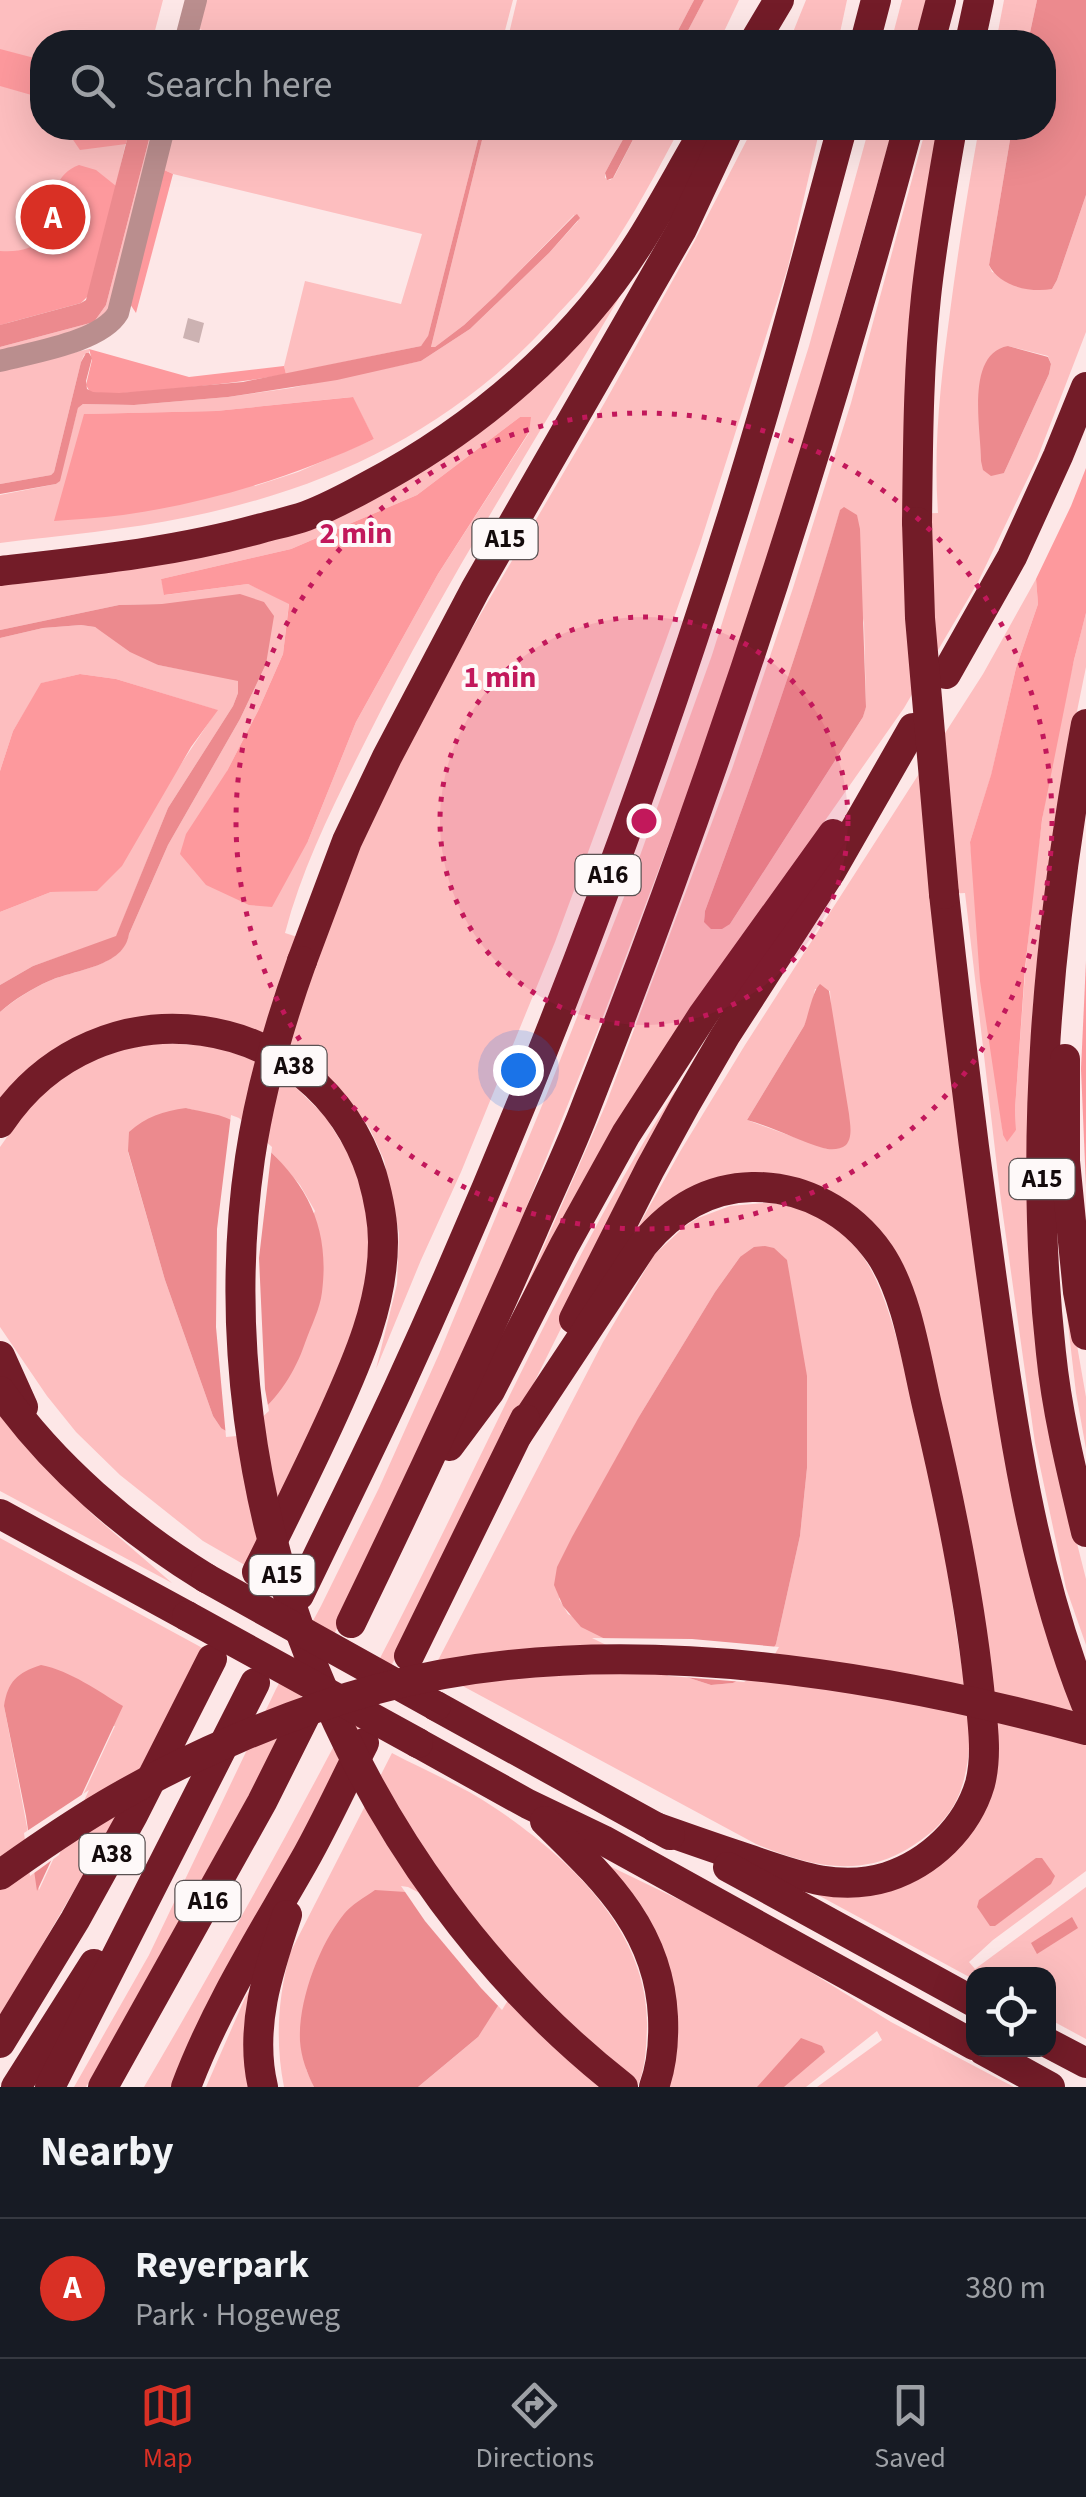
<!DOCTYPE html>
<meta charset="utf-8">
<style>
body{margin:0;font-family:"Source Sans 3",sans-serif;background:#242831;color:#f1f3f6}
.controls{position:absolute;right:30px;bottom:30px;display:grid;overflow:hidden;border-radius:20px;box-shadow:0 10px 40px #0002}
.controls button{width:90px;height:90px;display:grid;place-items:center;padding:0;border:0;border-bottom:2px solid #363941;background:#171b24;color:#f1f3f6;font:50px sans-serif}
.you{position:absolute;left:518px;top:1070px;width:35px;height:35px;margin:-25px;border:8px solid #fff;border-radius:50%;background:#1a73e8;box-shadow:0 0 0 15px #1a73e833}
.badge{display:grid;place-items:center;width:65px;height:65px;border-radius:50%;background:#d93025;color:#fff;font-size:32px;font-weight:700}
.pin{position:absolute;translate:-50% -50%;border:5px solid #fff;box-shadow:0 2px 10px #0006}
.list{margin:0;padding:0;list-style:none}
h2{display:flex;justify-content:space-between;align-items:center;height:130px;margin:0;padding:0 40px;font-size:42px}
h2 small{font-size:32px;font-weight:400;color:#9ea1a6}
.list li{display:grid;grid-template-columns:65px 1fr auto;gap:30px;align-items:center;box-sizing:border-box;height:140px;padding:0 40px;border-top:2px solid #363941}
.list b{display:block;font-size:38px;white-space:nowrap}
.list p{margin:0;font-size:32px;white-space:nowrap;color:#9ea1a6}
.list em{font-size:32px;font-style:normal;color:#9ea1a6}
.icon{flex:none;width:55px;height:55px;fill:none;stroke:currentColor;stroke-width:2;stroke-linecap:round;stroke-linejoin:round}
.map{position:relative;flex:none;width:1086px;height:2087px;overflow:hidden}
.search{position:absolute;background:#171b24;box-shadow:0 10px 40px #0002;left:30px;right:30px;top:30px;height:110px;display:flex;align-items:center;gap:25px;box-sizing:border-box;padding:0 35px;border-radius:40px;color:#9ea1a6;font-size:38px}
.sheet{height:270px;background:#171b24}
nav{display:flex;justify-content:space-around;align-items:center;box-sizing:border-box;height:140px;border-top:2px solid #363941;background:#171b24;font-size:28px;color:#9ea1a6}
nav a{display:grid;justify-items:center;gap:5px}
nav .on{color:#d93025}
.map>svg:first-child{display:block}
</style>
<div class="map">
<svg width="1086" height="2087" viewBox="0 0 1086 2087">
<rect width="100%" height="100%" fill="#fde7e7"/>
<g fill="#fdbebf" fill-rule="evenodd">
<polygon points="0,0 163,0 152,42 42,42 42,128 129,128 116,186 0,331"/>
<polygon points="205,0 513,0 502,42 195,42 198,33 205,35 207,32 197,28"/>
<polygon points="517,0 694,0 672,42 507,42"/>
<polygon points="704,0 739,0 719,42 682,42"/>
<polygon points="806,0 847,0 838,42 789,42"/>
<polygon points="902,0 926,0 915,42 891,42"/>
<polygon points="1004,0 1037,0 1028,42 996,42"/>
<polygon points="152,128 159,128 113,304 95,326 0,355 0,347 94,322 106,305"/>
<polygon points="172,128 481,128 427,340 421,346 286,374 284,366 305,281 401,304 422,234 173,174 162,169"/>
<path d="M485 128H629L605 173V178L610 180 614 177 639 128H680C653 179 626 231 590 277 580 291 567 304 555 317 454 428 334 487 188 517 126 530 63 535 0 543V495L56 484 59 481 78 408 83 404 134 405 228 397 291 388 421 361 470 329 549 253 578 221 574 215 495 296 464 325 435 347H431ZM352 397 374 439 298 472 255 486 85 414 216 411Z"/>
<path d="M753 128H820L788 267 700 544 665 643 555 942 461 1172 421 1260 376 1369 397 1284 399 1233 384 1160 370 1129 342 1091 319 1068 290 1046 136 1021 0 1108V1012C16 999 31 989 49 981 76 969 123 967 129 934L168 845 240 719 266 664 161 604 119 605 0 630V583L342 512 616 296 619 298C534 443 443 586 368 736 336 800 303 864 285 933L319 944 394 762 605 402 694 242ZM520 417 529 433 438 574 356 722 308 841 227 771 258 711 283 654 289 603 248 584 165 595 161 579 291 549 417 495Z"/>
<polygon points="869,128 893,128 786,505 696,771 598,1030 492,1292 350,1604 158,1968 86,2087 74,2087 149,1955 276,1689 321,1606 379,1488 439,1354 548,1091 637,864 712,655 809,346"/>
<path d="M926 128H950L908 514 938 513C933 445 941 379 950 312 958 250 968 189 979 128H1012L989 265 992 272 1052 289 1057 280 1086 195V332L1037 459 978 582 904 708 770 899 518 1305 606 1104 732 769 793 588 851 403ZM1008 346 1048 356 1051 364 1049 374 1004 473 981 461V437ZM840 511 864 623 866 706 863 717 730 924 704 921 705 911C754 778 801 646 840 511Z"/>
<polygon points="89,349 89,353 84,355 81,362 54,472 51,475 0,484 0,370"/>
<path d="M1036 579 1038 604 1016 668 991 776 970 842 1003 1135 1016 1130 1015 1109C1022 1013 1028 917 1042 821 1052 752 1068 681 1086 613V667L1062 785 1041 921 1032 1018 1053 1448 1086 1579V1645L1066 1588 1035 1443 1001 1201 965 893 931 895 986 1275 1086 1724V1871L993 1940 969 1962 975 1969 1086 1887V2039L1049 2019 1048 1974H974L973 1979 805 1888 857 1894 987 1794 907 1288 777 1180 634 1234 681 1150 745 1045 983 674ZM815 989 830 991 831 1007 827 1149 747 1120 804 1026 811 1010Z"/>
<polygon points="81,625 95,627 158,665 238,680 238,693 233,706 168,808 116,937 33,966 0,985 0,912 51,892 97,890 217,710 116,679 80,674 42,683 13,731 0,771 0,638 43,628"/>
<path d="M144 1042 213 1046 256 1061 286 1078 325 1116 353 1161 369 1219 370 1256 356 1334 250 1568 203 1541 120 1475 76 1432 47 1396 0 1327V1147L21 1117 52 1084 78 1066ZM186 1108 236 1122 275 1156 300 1185 315 1211 221 1428 213 1416 165 1280 128 1152Z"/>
<path d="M675 1091 678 1093 432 1588 252 1931 173 2087H144C231 1939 313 1788 392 1635 485 1453 565 1265 675 1091Z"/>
<path d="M764 1203C802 1203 838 1224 861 1254 893 1296 910 1396 923 1449 939 1511 948 1573 957 1636 964 1685 978 1737 962 1786 953 1817 929 1837 902 1852 854 1878 804 1864 756 1844L433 1670 603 1342 654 1255 685 1226 698 1218 730 1206ZM740 1257 807 1468 800 1536 776 1644 733 1683 711 1685 674 1673 568 1614 559 1599 640 1415 715 1292Z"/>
<polygon points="1061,1264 1063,1265 1086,1397 1086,1449 1076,1393"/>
<polygon points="0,1406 46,1465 92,1514 172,1583 0,1491"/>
<path d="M0 1538 208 1651 83 1875 0 2017ZM4 1706 115 1726 39 1890Z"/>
<path d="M392 1753C426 1771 463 1786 495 1808 568 1857 649 1931 647 2027 646 2047 646 2068 637 2087H418L478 2037 306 2069 314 2087H284C275 2041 278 1998 290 1953Z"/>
<polygon points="595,1859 746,1932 891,2022 1014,2087 817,2087 882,2040 877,2031 806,2087 662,2087 671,2004"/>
<polygon points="255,1981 253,2087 206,2087 245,1998"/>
</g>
<g fill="#fd999d">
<polygon points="0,49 42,60 42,98 0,86"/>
<polygon points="65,128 130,128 126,144 80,150"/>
<path d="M79 165 96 170 116 186 88 296 81 303 0 325V251C77 256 29 184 79 165Z"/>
<polygon points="162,169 173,174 136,313 130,304"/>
<path d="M89 349 189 377 284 366 286 374C245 382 203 386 161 390 137 392 113 395 90 392L86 385 92 360Z"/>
<path d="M353 397 374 439C296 476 209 503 123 515 100 518 77 519 54 521L84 414 216 411Z"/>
<polygon points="520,417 531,417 529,432 438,574 356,722 308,841 272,907 249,905 206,885 180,854 186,834 227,771 258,711 283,654 289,604 248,584 164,595 161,579 291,549 417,495"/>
<polygon points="1086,468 1086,613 1074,660 1042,820 1025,968 1015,1109 1016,1130 1007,1142 1003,1135 980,981 970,842 991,775 1016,668 1038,604 1036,579 1071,506"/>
<polygon points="80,674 116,679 218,710 191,747 122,866 97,891 51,892 0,912 0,771 13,731 41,683"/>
<polygon points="1086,961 1086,1187 1081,1069"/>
</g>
<g fill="#ec8a8e">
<polygon points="694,0 704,0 682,42 672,42"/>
<path d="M1037 0H1086V195L1057 280 1052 289C1030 293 999 286 989 265L1012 128H1044V42H1028Z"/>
<polygon points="130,128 152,128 106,305 94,322 0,347 0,325 81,303 86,300"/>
<polygon points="481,128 485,128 431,347 435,347 464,325 495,296 574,216 577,214 580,218 549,253 470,329 421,361 337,380 228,397 134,405 83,404 78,408 60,481 56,484 0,494 0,484 51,475 54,472 81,362 86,353 89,353 92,358 86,381 87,389 93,392 119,393 243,382 421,346 428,336"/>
<polygon points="629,128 639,128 613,178 607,180 605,173"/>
<path d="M1008 346 1048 357 1051 364 1049 374 1004 473 991 476 983 470 981 461C981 429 965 354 1008 346Z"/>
<path d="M844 507 857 515 860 529 866 707 863 717 730 924 722 929H711L704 922 705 911C754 778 801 646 840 510Z"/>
<path d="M240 594 264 602 274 616 266 664 240 719 168 845 129 934C124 967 76 969 49 981 31 989 15 999 0 1012V985L33 966 116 936 168 808 233 706 238 693V681L158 665 130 652 95 627 81 625 43 628 0 638V630L119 605 162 604Z"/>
<path d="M820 984 829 991 849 1114C850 1124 853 1137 846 1145 840 1150 830 1150 823 1148 797 1140 773 1127 747 1120L804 1026C809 1014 812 992 820 984Z"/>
<path d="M186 1108C202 1112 223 1114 237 1123 245 1129 253 1137 261 1143 308 1184 330 1228 322 1292 320 1309 311 1326 305 1343 292 1381 266 1417 228 1432L221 1428 213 1416 165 1280 128 1151 129 1132C146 1117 163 1111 186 1108Z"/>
<polygon points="765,1246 774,1248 787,1260 807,1376 807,1468 800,1536 776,1644 763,1664 749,1674 733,1683 711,1685 674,1673 581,1627 563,1606 554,1585 557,1567 572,1537 640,1415 715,1292 740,1257 754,1247"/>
<path d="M41 1665C71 1671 98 1691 123 1706L37 1891 26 1816 4 1706C8 1681 17 1673 41 1665Z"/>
<polygon points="1036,1858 1042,1858 1055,1876 1051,1884 995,1926 990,1926 977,1907 979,1900"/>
<path d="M375 1890 406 1892 510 1987 478 2037 418 2087H314C307 2073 301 2057 300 2041 298 2001 319 1945 344 1914 351 1905 365 1897 375 1890Z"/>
<polygon points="1072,1917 1078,1928 1037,1954 1031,1943"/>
<polygon points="801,2038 822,2046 825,2052 784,2087 757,2087"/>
</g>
<g fill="#fde7e7">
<polygon points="231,1115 239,1118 272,1147 259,1258 265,1389 269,1411 248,1430 237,1436 226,1437 216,1327 217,1229"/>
<polygon points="592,1638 692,1639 779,1647 767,1668 744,1682 669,1676"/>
<polygon points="89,1790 59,1855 30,1876 24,1833"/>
<polygon points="401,1886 408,1887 433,1900 513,1992 502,2010 481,1988 425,1921"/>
</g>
<polygon fill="#ccb2b2" points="188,318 204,323 199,343 183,338"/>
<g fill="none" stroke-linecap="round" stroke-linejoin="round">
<g stroke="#ba8e8e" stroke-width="22">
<polyline points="185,42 196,0"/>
<path d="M0 361C33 352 101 342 118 313L164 128"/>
</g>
<g stroke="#731c28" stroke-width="30">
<polyline points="754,42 779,0"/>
<polyline points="865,42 876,0"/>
<polyline points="930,42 941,0"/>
<polyline points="970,42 979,0"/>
<path d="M917 522C918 447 918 372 926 297 932 240 942 184 952 128"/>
<path d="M0 571C88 561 176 552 262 528 277 524 292 521 306 516 327 508 348 497 368 486 477 428 575 345 641 240 664 203 684 165 706 128"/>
<polyline points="946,674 1012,557 1058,456 1086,387"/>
<path d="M1086 724C1048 930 1028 1144 1051 1353 1057 1413 1072 1473 1086 1532"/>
<path d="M944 894C958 1023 974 1152 992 1280 1012 1424 1032 1568 1086 1704"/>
<polyline points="302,961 347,841 387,757 475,590 682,229 729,128"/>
<polyline points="1065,1059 1065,1161 1078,1292 1086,1335"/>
<path d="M0 1123C98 976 318 1007 372 1175 378 1196 383 1219 383 1242 383 1303 358 1360 333 1415 309 1468 283 1520 257 1572"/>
<polyline points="574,1319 650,1169 685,1105 725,1036 830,873 913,728"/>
<polyline points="0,1356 23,1407"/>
<path d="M0 1391C53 1466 128 1530 206 1578"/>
<path d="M518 1434 643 1245C671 1211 706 1188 752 1187 803 1186 851 1212 880 1254 907 1294 916 1358 927 1405 949 1497 969 1592 979 1687 982 1719 988 1753 980 1784 967 1828 930 1863 887 1877 838 1892 795 1875 748 1859 717 1849 686 1838 655 1827"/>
<polyline points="449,1446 490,1391 564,1246 626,1134 703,1015 833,834"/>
<polyline points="0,1514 187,1616"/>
<path d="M299 1595C332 1526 366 1458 398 1389 528 1106 640 812 733 514 773 386 807 257 842 128"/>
<path d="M351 1623C414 1493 475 1362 533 1230 551 1188 571 1147 587 1104 713 785 819 459 908 128"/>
<polyline points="409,1656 525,1419"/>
<polyline points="436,1706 670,1835"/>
<polyline points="418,1743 528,1804 603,1840 974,2045"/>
<path d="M545 1821C604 1879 659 1929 663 2017 664 2041 662 2065 654 2087"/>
<polyline points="728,1867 974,2002"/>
<polyline points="0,2043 75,1920 133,1815 212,1659"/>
<polyline points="1048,2043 1086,2063"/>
<polyline points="983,2050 1050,2087"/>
<polyline points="16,2087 94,1964"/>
<polyline points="50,2087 255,1683"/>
<polyline points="103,2087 262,1802 307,1712"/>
<path d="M186 2087C216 2007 262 1935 304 1861 326 1822 344 1782 364 1743"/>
<path d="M263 2087C249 2028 268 1971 287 1915"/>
</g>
<g stroke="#731c28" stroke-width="30">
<polyline points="917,522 920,618 944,894"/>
<path d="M302 961C279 1025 260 1091 250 1158 200 1501 350 1874 623 2087"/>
<polyline points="206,1578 436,1706"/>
<polyline points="187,1616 418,1743"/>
<path d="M0 1875C35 1850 70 1826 107 1804 186 1757 289 1713 377 1689 603 1628 865 1670 1086 1730"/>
</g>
</g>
<circle cx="644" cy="821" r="204" fill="#c2185b" fill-opacity=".12"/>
<g fill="none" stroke="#c2185b" stroke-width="5" stroke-dasharray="5 10">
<circle cx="644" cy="821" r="204"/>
<circle cx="644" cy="821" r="408"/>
</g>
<g text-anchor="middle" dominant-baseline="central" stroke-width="8" stroke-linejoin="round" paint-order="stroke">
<g fill="#fef9f9" stroke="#5a5253" stroke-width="2.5">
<rect x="472.5" y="519" width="65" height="40" rx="8"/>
<rect x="575.5" y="855" width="65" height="40" rx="8"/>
<rect x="261.5" y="1046" width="65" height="40" rx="8"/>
<rect x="1009.5" y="1159" width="65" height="40" rx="8"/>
<rect x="249.5" y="1555" width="65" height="40" rx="8"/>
<rect x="79.5" y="1834" width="65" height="40" rx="8"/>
<rect x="175.5" y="1881" width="65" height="40" rx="8"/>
</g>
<g font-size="25" font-weight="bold" fill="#140b0c">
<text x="505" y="539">A15</text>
<text x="608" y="875">A16</text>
<text x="294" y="1066">A38</text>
<text x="1042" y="1179">A15</text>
<text x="282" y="1575">A15</text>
<text x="112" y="1854">A38</text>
<text x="208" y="1901">A16</text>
</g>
</g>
<circle cx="644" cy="821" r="15" fill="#c2185b" stroke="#fef9f9" stroke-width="5"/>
<g font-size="30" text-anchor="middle" font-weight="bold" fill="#c2185b" stroke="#fef9f9" stroke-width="8" stroke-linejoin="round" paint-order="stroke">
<text x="356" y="543">2 min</text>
<text x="500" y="687">1 min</text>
</g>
</svg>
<div class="controls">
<button><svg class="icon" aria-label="locate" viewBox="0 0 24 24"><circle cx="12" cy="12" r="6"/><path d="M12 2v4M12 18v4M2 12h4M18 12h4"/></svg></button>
</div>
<div class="you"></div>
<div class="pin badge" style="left:53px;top:217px">A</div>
<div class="search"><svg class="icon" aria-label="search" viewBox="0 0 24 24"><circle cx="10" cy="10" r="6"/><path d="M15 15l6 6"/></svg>Search here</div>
</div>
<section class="sheet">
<h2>Nearby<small></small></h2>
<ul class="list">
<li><span class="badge">A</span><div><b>Reyerpark</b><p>Park · Hogeweg</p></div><em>380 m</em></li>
</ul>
</section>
<nav>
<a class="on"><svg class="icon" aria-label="map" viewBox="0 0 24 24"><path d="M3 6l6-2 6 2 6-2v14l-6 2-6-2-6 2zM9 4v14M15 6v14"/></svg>Map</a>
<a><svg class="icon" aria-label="directions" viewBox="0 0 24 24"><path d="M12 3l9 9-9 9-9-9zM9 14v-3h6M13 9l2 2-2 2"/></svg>Directions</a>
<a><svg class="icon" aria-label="saved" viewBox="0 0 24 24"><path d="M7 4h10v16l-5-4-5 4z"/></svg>Saved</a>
</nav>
